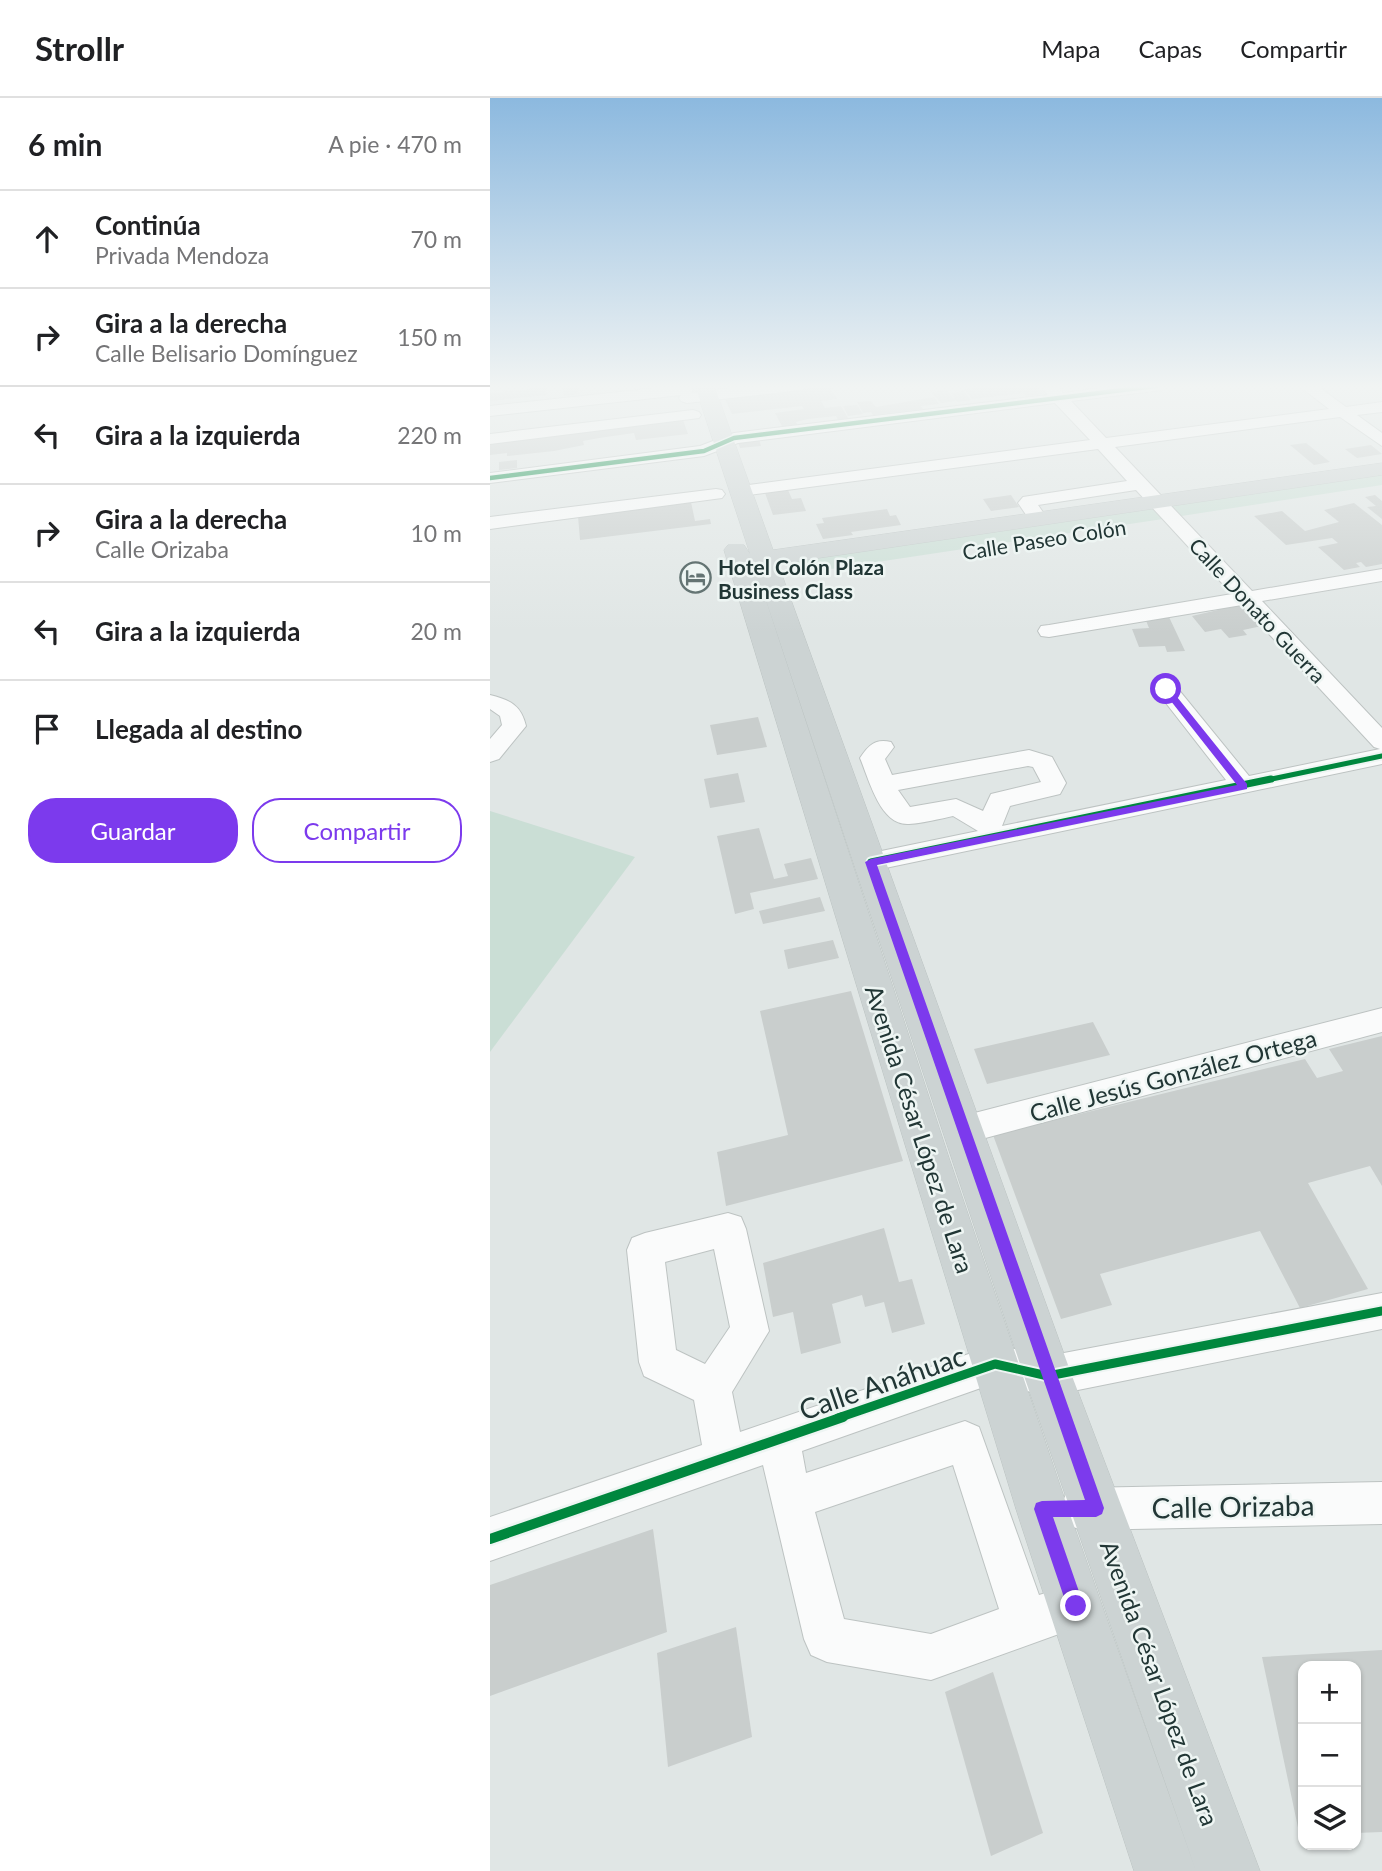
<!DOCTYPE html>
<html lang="es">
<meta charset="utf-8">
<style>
body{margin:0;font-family:Lato,sans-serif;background:#f6f6f6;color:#202124}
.controls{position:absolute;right:21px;bottom:21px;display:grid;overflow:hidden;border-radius:14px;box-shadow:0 2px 5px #0004}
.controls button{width:63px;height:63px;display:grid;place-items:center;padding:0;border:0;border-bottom:2px solid #e0e0e0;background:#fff;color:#202124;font:35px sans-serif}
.stop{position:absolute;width:21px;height:21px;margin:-16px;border:5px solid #7c3aed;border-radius:50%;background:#fff}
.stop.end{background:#7c3aed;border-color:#fff;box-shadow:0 2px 7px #0008}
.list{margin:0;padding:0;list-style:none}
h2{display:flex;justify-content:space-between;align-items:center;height:91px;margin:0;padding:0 28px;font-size:30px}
h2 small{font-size:23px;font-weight:400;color:#757577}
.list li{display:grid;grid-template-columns:46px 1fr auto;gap:21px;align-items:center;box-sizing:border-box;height:98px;padding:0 28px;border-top:2px solid #e0e0e0}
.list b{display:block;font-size:26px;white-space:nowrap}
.list p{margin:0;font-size:23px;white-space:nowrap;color:#757577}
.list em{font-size:23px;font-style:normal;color:#757577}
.actions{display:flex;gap:14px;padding:21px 28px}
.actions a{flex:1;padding:16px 0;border:2px solid #7c3aed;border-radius:28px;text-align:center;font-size:24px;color:#7c3aed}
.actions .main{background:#7c3aed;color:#fff}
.icon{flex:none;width:38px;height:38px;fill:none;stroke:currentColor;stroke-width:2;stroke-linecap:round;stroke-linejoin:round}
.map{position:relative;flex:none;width:892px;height:1773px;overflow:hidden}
header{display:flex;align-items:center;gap:42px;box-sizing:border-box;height:98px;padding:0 35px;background:#fff;border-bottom:2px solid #e0e0e0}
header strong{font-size:33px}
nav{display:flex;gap:38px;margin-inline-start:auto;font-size:24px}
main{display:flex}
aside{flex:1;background:#fff}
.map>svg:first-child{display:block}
</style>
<header>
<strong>Strollr</strong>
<nav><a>Mapa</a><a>Capas</a><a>Compartir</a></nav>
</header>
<main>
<aside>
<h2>6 min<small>A pie · 470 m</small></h2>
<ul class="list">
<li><svg class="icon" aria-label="ahead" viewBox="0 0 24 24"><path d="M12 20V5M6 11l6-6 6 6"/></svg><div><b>Continúa</b><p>Privada Mendoza</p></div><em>70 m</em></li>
<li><svg class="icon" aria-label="right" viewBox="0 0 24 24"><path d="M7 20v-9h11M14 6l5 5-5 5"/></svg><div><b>Gira a la derecha</b><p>Calle Belisario Domínguez</p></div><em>150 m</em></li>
<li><svg class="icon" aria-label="left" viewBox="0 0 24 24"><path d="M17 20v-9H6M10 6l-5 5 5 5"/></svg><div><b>Gira a la izquierda</b></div><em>220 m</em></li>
<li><svg class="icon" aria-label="right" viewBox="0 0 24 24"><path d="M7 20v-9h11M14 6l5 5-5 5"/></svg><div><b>Gira a la derecha</b><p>Calle Orizaba</p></div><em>10 m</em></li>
<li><svg class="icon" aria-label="left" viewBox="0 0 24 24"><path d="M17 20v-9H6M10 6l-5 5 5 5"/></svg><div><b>Gira a la izquierda</b></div><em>20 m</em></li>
<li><svg class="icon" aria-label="arrive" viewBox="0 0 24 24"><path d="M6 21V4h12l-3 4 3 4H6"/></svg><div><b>Llegada al destino</b></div></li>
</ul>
<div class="actions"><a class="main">Guardar</a><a>Compartir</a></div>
</aside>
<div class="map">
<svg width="892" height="1773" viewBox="0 0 892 1773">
<rect width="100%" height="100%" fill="#e0e6e5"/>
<g fill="#caded5">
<polygon points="892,374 892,387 685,419 672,405"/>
<polygon points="660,407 673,421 334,472 309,471 305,462"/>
<polygon points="0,713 145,759 0,954"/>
</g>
<g fill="#c9cecd">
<polygon points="87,287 89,296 74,298 72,288"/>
<polygon points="486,287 544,287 552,296 537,298 534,295 482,301 474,291 489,290"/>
<polygon points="339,288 347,301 331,303 335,310 351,308 358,320 348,322 346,318 318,321 306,324 308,328 293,330 285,315 314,311 312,308 242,316 235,301"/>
<polygon points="56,289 57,297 0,303 0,295"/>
<polygon points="456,292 466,303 451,305 441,294"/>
<polygon points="474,293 481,302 467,304 461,295"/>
<polygon points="444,299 449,306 431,308 433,311 383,317 381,314 373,315 367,304 381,303 386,309"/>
<polygon points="367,307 373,316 358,318 353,308"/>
<polygon points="193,322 198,336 146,342 144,335 109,340 93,343 94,347 64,353 17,358 17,355 0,357 0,344"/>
<polygon points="269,341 271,348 250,350 248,344"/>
<polygon points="816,345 840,364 824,367 800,347"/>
<polygon points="881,347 892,356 867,360 855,351"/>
<polygon points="27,362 27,370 9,372 9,364"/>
<polygon points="298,392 302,401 311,400 316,413 283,417 275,395"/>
<polygon points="521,397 529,409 501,413 493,401"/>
<polygon points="885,397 892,403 892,421 877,409 886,408 875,399"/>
<polygon points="201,404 205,423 220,421 221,426 90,442 88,418"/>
<polygon points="864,405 892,427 892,466 876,469 871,464 866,465 870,469 854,472 828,449 848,445 842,440 796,447 764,418 792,413 815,433 849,424 834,412"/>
<polygon points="397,411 400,418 406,417 411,427 361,434 363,437 333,441 326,426 334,425 332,420"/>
<polygon points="752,507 772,528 753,532 757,537 739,540 731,531 715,534 702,518 728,512 725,509"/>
<polygon points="679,519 695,553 677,554 675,548 649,549 642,531 659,530 655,520"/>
<polygon points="268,619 277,649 227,657 220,627"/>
<polygon points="248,675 255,704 220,710 214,681"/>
<polygon points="269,730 284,781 298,778 294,766 321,760 328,781 260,795 264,811 245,816 227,738"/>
<polygon points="330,799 335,813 273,826 269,813"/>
<polygon points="343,842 349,860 298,871 294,852"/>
<polygon points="361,893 413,1063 236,1108 227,1054 298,1037 270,913"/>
<polygon points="603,924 620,957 497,986 484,951"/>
<polygon points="892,938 892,1088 880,1068 818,1085 878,1191 810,1210 770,1133 610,1176 622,1207 571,1221 503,1037 815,961 827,980 853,973 839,951"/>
<polygon points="394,1130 409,1184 422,1181 435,1226 402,1235 394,1204 375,1209 372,1197 342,1206 351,1245 311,1256 303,1214 283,1219 273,1165"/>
<polygon points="163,1431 177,1534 0,1598 0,1487"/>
<polygon points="246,1529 262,1639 178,1669 167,1555"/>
<polygon points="892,1552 892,1734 866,1735 866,1568 813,1568 813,1739 810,1739 772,1559"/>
<polygon points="503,1574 553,1735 501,1758 455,1594"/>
</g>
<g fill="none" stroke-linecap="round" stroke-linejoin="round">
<defs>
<g id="minor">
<polygon points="195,287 200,289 203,292 201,295 268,287 319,287 311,292 197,305 191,303 189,300 191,297 0,318 0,308"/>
<path d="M554 287H566L573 295 634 287H681L673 292 581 303 616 340 839 311 808 287H826L856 309 892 304V314L867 317 892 335V348L850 319 625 349 762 493 892 471V483L772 503 892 630V666L381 773 372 771 368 764 372 757 488 733 463 718C449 721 434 725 419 726 390 728 379 681 370 660 378 648 385 640 401 644L404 649 395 661 402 677 539 652 562 659 576 685 570 696 520 708 512 728 736 682 665 591 668 586H684L759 678 890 651 884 649 752 507 559 539 551 538 548 533 551 528 559 527 742 496 646 392 548 407 557 420 555 424H541L528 405 533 399 637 383 608 351 251 398 242 393 251 388 600 342 565 305 248 345 214 358 0 385V375L210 348 244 335 558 297 552 290ZM538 668 543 669 551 684 501 696 493 713 466 701 420 709 408 692Z"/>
<polygon points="203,312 209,314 211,317 209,320 0,346 0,336"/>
<polygon points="226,391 232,392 235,396 232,400 0,431 0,419"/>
<path d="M0 597C20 602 31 607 36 628L9 661 0 664V641L12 627 10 618 0 611Z"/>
<polygon points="892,910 892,934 473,1046 461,1042 456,1032 461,1022 473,1018"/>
<path d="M238 1115 251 1119 256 1131 279 1233 242 1294 250 1334 505 1247 558 1258 892 1195V1231L558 1298 505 1285 312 1353 316 1375 475 1323 489 1329 549 1497 586 1486 602 1492 608 1508 602 1524 441 1582 337 1564 321 1557 314 1541 273 1367 0 1463V1419L212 1347 204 1302 154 1278 149 1264 137 1152 142 1140 155 1135ZM224 1151 240 1229 215 1266 186 1252 175 1164ZM463 1367 509 1511 441 1536 354 1521 325 1414Z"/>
<polygon points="892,1384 892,1426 591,1432 576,1426 570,1411 576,1396 591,1390"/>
</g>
<path id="major" d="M205 287H224L283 452 892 365V377L288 466 582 1278 770 1773H644L526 1411 234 452 238 447H254L260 456ZM265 469 534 1278 706 1773 578 1411 460 1063Z"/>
</defs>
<use href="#minor" stroke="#bdc3c2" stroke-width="2"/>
<use href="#major" stroke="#bbc3c2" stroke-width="1"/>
<use href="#minor" fill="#fafbfb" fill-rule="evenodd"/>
<use href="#major" fill="#ccd3d3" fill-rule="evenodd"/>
<defs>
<polyline id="cycleway-far4" points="0,380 214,353 244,340 673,287"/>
<polyline id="cycleway-far3" points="772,683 892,658"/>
<polyline id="cycleway-far2" points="381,764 781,681"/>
<polyline id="cycleway-far1" points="348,1320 505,1266 558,1278 892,1213"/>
<polyline id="cycleway" points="0,1441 353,1319"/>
</defs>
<use href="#cycleway-far4" stroke="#eef5f3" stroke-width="7"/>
<use href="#cycleway-far3" stroke="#eef5f3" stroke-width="9"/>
<use href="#cycleway-far2" stroke="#eef5f3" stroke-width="11"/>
<use href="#cycleway-far1" stroke="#eef5f3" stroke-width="13"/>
<use href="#cycleway" stroke="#eef5f3" stroke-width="15"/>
<use href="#cycleway-far4" stroke="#00873e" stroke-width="4.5"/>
<use href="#cycleway-far3" stroke="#00873e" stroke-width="5"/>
<use href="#cycleway-far2" stroke="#00873e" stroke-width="7"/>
<use href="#cycleway-far1" stroke="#00873e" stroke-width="9"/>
<use href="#cycleway" stroke="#00873e" stroke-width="10"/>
</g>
<linearGradient id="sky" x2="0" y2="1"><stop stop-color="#8cb9df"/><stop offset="0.54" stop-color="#f1f4f3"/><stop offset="1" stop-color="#f1f4f3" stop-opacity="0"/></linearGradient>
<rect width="892" height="535" fill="url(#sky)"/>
<polygon fill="#7c3aed" points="673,589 679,589 757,686 757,691 387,767 614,1410 612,1416 606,1419 563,1419 594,1508 592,1514 586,1516 580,1514 577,1508 544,1411 546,1405 552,1403 595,1402 375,764 381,761 747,687 673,593"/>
<defs>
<symbol id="hotel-ring" viewBox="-11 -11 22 22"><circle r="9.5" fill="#eef5f3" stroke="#647473" stroke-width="1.5"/><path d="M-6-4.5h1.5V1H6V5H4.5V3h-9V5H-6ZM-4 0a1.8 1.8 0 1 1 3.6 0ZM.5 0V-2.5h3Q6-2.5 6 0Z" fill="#647473"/></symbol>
</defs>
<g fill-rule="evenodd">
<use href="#hotel-ring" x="188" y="462" width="35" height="35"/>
</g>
<g text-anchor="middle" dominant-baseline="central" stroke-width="5" stroke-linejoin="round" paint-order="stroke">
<g font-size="21" fill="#213635" stroke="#eef5f3">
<text transform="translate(554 441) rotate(-9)">Calle Paseo Colón</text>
<text transform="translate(768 512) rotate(47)">Calle Donato Guerra</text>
</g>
<g font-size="21" font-weight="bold" fill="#213635" stroke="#eef5f3" text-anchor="start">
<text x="228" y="468">Hotel Colón Plaza<tspan x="228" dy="24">Business Class</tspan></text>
</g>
<g font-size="24" fill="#213635" stroke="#eef5f3">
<text transform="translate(683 977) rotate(-15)">Calle Jesús González Ortega</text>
<text transform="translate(430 1031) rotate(72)">Avenida César López de Lara</text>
<text transform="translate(670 1585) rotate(70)">Avenida César López de Lara</text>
</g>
<g font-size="28" fill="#213635" stroke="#eef5f3">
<text transform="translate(392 1284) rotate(-19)">Calle Anáhuac</text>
<text transform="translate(743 1408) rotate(-1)">Calle Orizaba</text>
</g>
</g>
</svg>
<div class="controls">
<button>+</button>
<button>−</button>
<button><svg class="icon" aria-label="layers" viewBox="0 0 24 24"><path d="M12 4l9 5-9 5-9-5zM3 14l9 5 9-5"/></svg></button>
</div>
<div class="stop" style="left:676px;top:591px"></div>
<div class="stop end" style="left:586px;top:1508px"></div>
</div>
</main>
